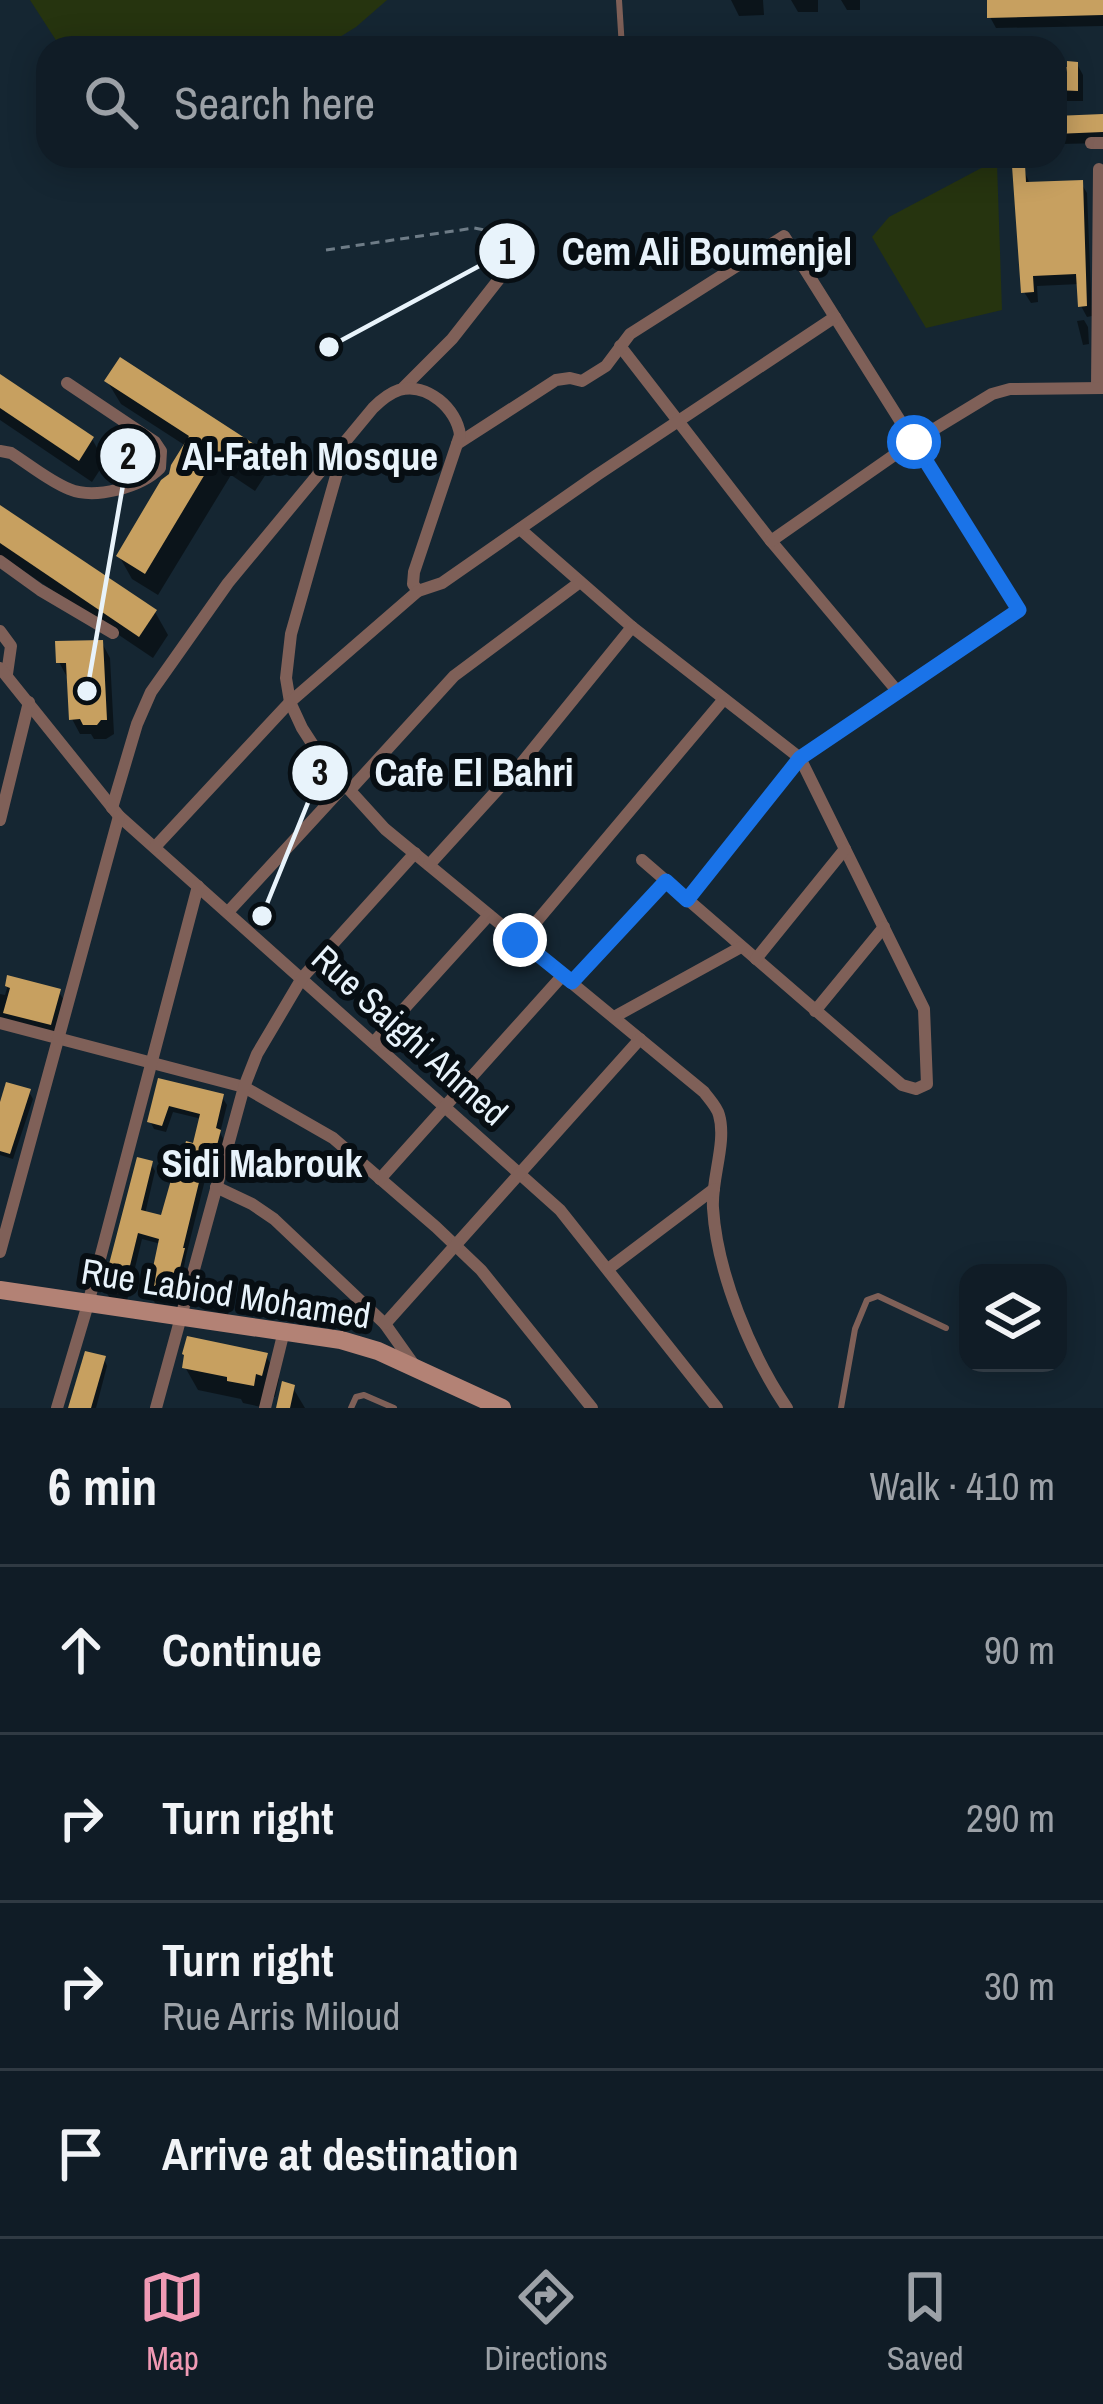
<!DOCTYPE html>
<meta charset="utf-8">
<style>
body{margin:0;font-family:"Archivo Narrow",sans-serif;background:#19252e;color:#f1f3f6}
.controls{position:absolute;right:36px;bottom:36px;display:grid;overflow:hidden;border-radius:24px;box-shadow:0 6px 30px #0003}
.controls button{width:108px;height:108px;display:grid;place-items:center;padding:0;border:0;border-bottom:3px solid #303a43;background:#101c26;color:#f1f3f6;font:60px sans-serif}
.stop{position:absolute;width:36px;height:36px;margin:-27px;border:9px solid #1a73e8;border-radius:50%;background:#fff}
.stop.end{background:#1a73e8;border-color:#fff;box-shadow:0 3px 12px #0008}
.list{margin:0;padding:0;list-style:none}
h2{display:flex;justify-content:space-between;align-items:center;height:156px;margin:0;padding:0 48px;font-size:51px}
h2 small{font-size:39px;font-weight:400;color:#9ca1a7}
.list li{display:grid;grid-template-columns:78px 1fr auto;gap:36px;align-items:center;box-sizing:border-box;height:168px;padding:0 48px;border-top:3px solid #303a43}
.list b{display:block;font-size:45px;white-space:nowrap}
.list p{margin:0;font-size:39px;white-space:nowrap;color:#9ca1a7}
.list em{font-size:39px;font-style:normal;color:#9ca1a7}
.icon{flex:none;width:66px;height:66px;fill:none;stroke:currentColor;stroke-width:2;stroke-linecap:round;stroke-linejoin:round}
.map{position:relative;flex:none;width:1103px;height:1408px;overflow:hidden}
.search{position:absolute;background:#101c26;box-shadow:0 6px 30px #0003;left:36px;right:36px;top:36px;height:132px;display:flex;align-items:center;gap:30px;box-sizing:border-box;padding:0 42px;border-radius:36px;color:#9ca1a7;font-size:45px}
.sheet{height:828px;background:#101c26}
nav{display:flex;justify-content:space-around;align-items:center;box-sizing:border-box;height:168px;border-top:3px solid #303a43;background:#101c26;font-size:33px;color:#9ca1a7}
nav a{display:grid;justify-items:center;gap:6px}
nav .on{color:#f09ab5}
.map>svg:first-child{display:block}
</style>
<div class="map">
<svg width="1103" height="1408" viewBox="0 0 1103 1408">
<rect width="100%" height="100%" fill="#152632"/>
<g fill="#26340f">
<polygon points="30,0 387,0 356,27 322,48 61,48"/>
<polygon points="997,164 1002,310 926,328 872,237 889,217 987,165"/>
</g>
<g fill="#0007">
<polygon points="763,0 764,15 739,16 731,0"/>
<polygon points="791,0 818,0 818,12 798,12"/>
<polygon points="841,0 860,0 860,10 847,10"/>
<polygon points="990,0 1103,0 1103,26 996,28 990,17"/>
<polygon points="1077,64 1083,75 1083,101 1055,101 1055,70"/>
<polygon points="1103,117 1103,143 1061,144 1055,134 1055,119"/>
<polygon points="1023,168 1030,184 1081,183 1087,193 1092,316 1087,317 1081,306 1080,284 1037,286 1038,302 1031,303 1024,292"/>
<polygon points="1084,320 1088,327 1089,344 1083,345 1077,321"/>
<polygon points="0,378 92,439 105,462 92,482 0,420"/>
<polygon points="107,381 254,448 268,471 255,491 231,475 158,595 132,579 119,556 172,475 186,446 121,404"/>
<polygon points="0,508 155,612 168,635 153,658 0,555"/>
<polygon points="102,643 110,658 114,734 106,739 94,739 91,734 80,734 72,719 67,677 59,662"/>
<polygon points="10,978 59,992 65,1002 56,1034 0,1021 0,994 5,995"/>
<polygon points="160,1082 222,1097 227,1105 220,1133 224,1140 213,1178 206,1176 186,1256 181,1283 183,1287 178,1307 155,1303 150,1295 161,1244 142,1239 127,1301 110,1298 105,1291 151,1164 155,1171 145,1214 164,1219 181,1171 195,1147 202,1119 173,1112 166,1132 154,1129 150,1121"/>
<polygon points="29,1092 33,1099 13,1159 0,1155 0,1113"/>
<polygon points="228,1290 232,1297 228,1315 203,1309 199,1302"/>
<polygon points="87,1354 104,1359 107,1366 96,1408 71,1408"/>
<polygon points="266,1356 279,1379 275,1397 269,1396 266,1408 243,1403 241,1399 198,1390 185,1367"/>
<polygon points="285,1385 293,1388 305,1408 279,1408"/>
</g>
<g fill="#c7a060">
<polygon points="987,0 1103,0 1103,15 987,18"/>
<polygon points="1067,61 1078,62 1078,91 1055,90 1055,67 1067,67"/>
<polygon points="1103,114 1103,132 1055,134 1055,116"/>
<polygon points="1025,165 1026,182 1083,180 1087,306 1078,307 1076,274 1033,276 1034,292 1021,293 1012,166"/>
<polygon points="120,357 257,446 241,470 217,454 145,574 116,556 161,480 169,474 171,465 189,436 104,381"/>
<polygon points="0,374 94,437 79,461 0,408"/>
<polygon points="0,505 157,610 139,637 0,543"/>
<polygon points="103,640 107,720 101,720 97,725 83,725 80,719 69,720 66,663 56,663 55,641"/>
<polygon points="7,975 61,989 51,1025 3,1013 10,988 5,986"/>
<polygon points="158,1078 224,1094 216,1128 221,1130 210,1172 202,1170 183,1248 185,1248 178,1276 181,1277 175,1301 147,1296 159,1239 138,1233 123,1294 102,1291 137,1157 153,1161 141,1210 161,1215 175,1166 179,1168 186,1141 193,1143 200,1114 169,1106 162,1126 147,1122"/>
<polygon points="6,1082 31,1089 10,1154 0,1151 0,1102"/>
<polygon points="202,1281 230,1287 225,1309 196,1302"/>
<polygon points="187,1336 268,1353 262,1376 256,1374 254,1386 227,1381 227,1377 182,1368 184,1355 182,1354"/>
<polygon points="85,1351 106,1356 91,1408 68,1408"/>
<polygon points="282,1381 295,1385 290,1408 276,1408"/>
</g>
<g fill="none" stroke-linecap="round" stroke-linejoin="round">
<polyline stroke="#6e7c87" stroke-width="3" stroke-dasharray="9 6" stroke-linecap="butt" points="326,250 474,228 495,232 503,246 503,261"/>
<g stroke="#7f6058" stroke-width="6">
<polyline points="619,0 622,48"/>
<polyline points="351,1408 356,1397 364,1395 394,1408"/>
<polyline points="841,1408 855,1329 867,1300 878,1296 946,1328"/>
</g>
<g stroke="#7f6058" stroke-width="12">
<polyline points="1091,143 1103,143"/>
<polyline points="620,346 771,541 898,692"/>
<polyline points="1097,388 1099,169"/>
<polyline points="402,389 452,339 503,274"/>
<polyline points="457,444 556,380 570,378 582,381 606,366 630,334 784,236 1019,610 800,758 687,900"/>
<path d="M344 448 291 634 286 678 290 702 302 728 324 762 385 829 704 1092C709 1099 717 1107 719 1115 727 1142 711 1180 713 1208 717 1273 751 1355 787 1408"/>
<path d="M0 451 11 453C30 465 49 481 69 489 95 500 141 487 160 468L161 451 155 442 67 383"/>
<polyline points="520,529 632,627 800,758 924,1009 927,1084 916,1089 902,1085 642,860"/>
<polyline points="771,541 913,442 992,394 1010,389 1103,388"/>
<polyline points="0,561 40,590 113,633"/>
<polyline points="0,631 11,646 7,674"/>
<polyline points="0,668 119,816 560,1210 717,1408"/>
<polyline points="350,790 454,676 580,582"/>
<path d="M112 808 137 724 151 692 228 583 373 408C380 401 390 393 399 390 427 382 457 409 460 435L414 572 413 584 418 591 442 583 597 475 835 317"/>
<polyline points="0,820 29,702"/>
<polyline points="155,847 290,702 418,591"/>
<polyline points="429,865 520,765 632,627"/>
<polyline points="228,912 345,785"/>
<polyline points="521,940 724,699"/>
<polyline points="756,959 845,849"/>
<polyline points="572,982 666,881"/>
<polyline points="815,1011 884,927"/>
<polyline points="614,1017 741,947"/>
<polyline points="0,1023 244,1087 333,1138 436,1227 481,1270 592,1408"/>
<polyline points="374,1042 489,915"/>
<polyline points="380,1179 563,975"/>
<polyline points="216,1187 252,1204 274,1219 385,1324 414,1365"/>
<polyline points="0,1252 119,816"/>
<polyline points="608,1269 714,1189"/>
<polyline points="385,1324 640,1039"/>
<polyline points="57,1408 88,1304 198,886"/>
<polyline points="156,1408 244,1087 257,1054 302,978 415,853"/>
<polyline points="265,1408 284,1331"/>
</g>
<polyline stroke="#b38275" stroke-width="18" points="0,1290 341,1340 378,1351 502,1408"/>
</g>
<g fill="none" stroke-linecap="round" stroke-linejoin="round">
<polyline stroke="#1a73e8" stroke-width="15" points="520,940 572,982 666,881 687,900 800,758 1019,610 914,442"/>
</g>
<g text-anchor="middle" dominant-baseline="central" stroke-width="12" stroke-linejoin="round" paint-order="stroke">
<g font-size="36" fill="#e8f3fb" stroke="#070e13">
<text transform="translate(410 1035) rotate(42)">Rue Saighi Ahmed</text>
<text transform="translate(226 1293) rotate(9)">Rue Labiod Mohamed</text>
</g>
<g font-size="39" font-weight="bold" fill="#e8f3fb" stroke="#070e13">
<text x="262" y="1163">Sidi Mabrouk</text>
</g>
</g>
<path fill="none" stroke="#e8f3fb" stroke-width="4.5" d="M329 347L507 251M87 691L128 456M262 916L320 773"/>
<g fill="#e8f3fb" stroke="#070e13" stroke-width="4.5">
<circle cx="329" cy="347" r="12"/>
<circle cx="87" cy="691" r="12"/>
<circle cx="262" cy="916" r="12"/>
<circle cx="507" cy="251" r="30"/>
<circle cx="128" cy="456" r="30"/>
<circle cx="320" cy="773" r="30"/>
</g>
<g font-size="36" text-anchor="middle" font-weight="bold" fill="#111">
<text x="507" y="264">1</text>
<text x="128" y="469">2</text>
<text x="320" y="785">3</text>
</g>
<g font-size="39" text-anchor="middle" font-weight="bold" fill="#e8f3fb" stroke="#070e13" stroke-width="12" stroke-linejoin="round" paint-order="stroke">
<text x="707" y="265">Cem Ali Boumenjel</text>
<text x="310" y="470">Al-Fateh Mosque</text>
<text x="474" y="786">Cafe El Bahri</text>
</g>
</svg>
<div class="controls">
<button><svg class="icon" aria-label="layers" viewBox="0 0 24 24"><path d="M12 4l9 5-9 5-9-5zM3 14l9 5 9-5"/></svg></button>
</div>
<div class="stop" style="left:914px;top:442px"></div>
<div class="stop end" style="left:520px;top:940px"></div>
<div class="search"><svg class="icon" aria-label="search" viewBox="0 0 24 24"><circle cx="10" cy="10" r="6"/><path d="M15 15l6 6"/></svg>Search here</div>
</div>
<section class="sheet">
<h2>6 min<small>Walk · 410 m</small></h2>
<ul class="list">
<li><svg class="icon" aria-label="ahead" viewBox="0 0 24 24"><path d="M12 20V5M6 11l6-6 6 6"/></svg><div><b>Continue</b></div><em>90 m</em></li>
<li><svg class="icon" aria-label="right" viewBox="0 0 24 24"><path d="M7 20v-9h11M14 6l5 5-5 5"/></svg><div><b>Turn right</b></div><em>290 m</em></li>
<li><svg class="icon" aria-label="right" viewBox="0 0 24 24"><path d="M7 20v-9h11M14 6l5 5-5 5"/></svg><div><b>Turn right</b><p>Rue Arris Miloud</p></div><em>30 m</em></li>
<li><svg class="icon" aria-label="arrive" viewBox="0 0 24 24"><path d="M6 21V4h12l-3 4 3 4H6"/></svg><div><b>Arrive at destination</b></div></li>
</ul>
</section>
<nav>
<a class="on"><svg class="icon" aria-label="map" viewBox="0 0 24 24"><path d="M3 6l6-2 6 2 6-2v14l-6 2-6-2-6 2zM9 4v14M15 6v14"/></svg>Map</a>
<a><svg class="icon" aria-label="directions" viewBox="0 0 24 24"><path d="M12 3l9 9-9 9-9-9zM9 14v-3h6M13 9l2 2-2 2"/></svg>Directions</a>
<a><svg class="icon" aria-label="saved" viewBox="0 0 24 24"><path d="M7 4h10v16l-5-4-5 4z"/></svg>Saved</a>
</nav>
